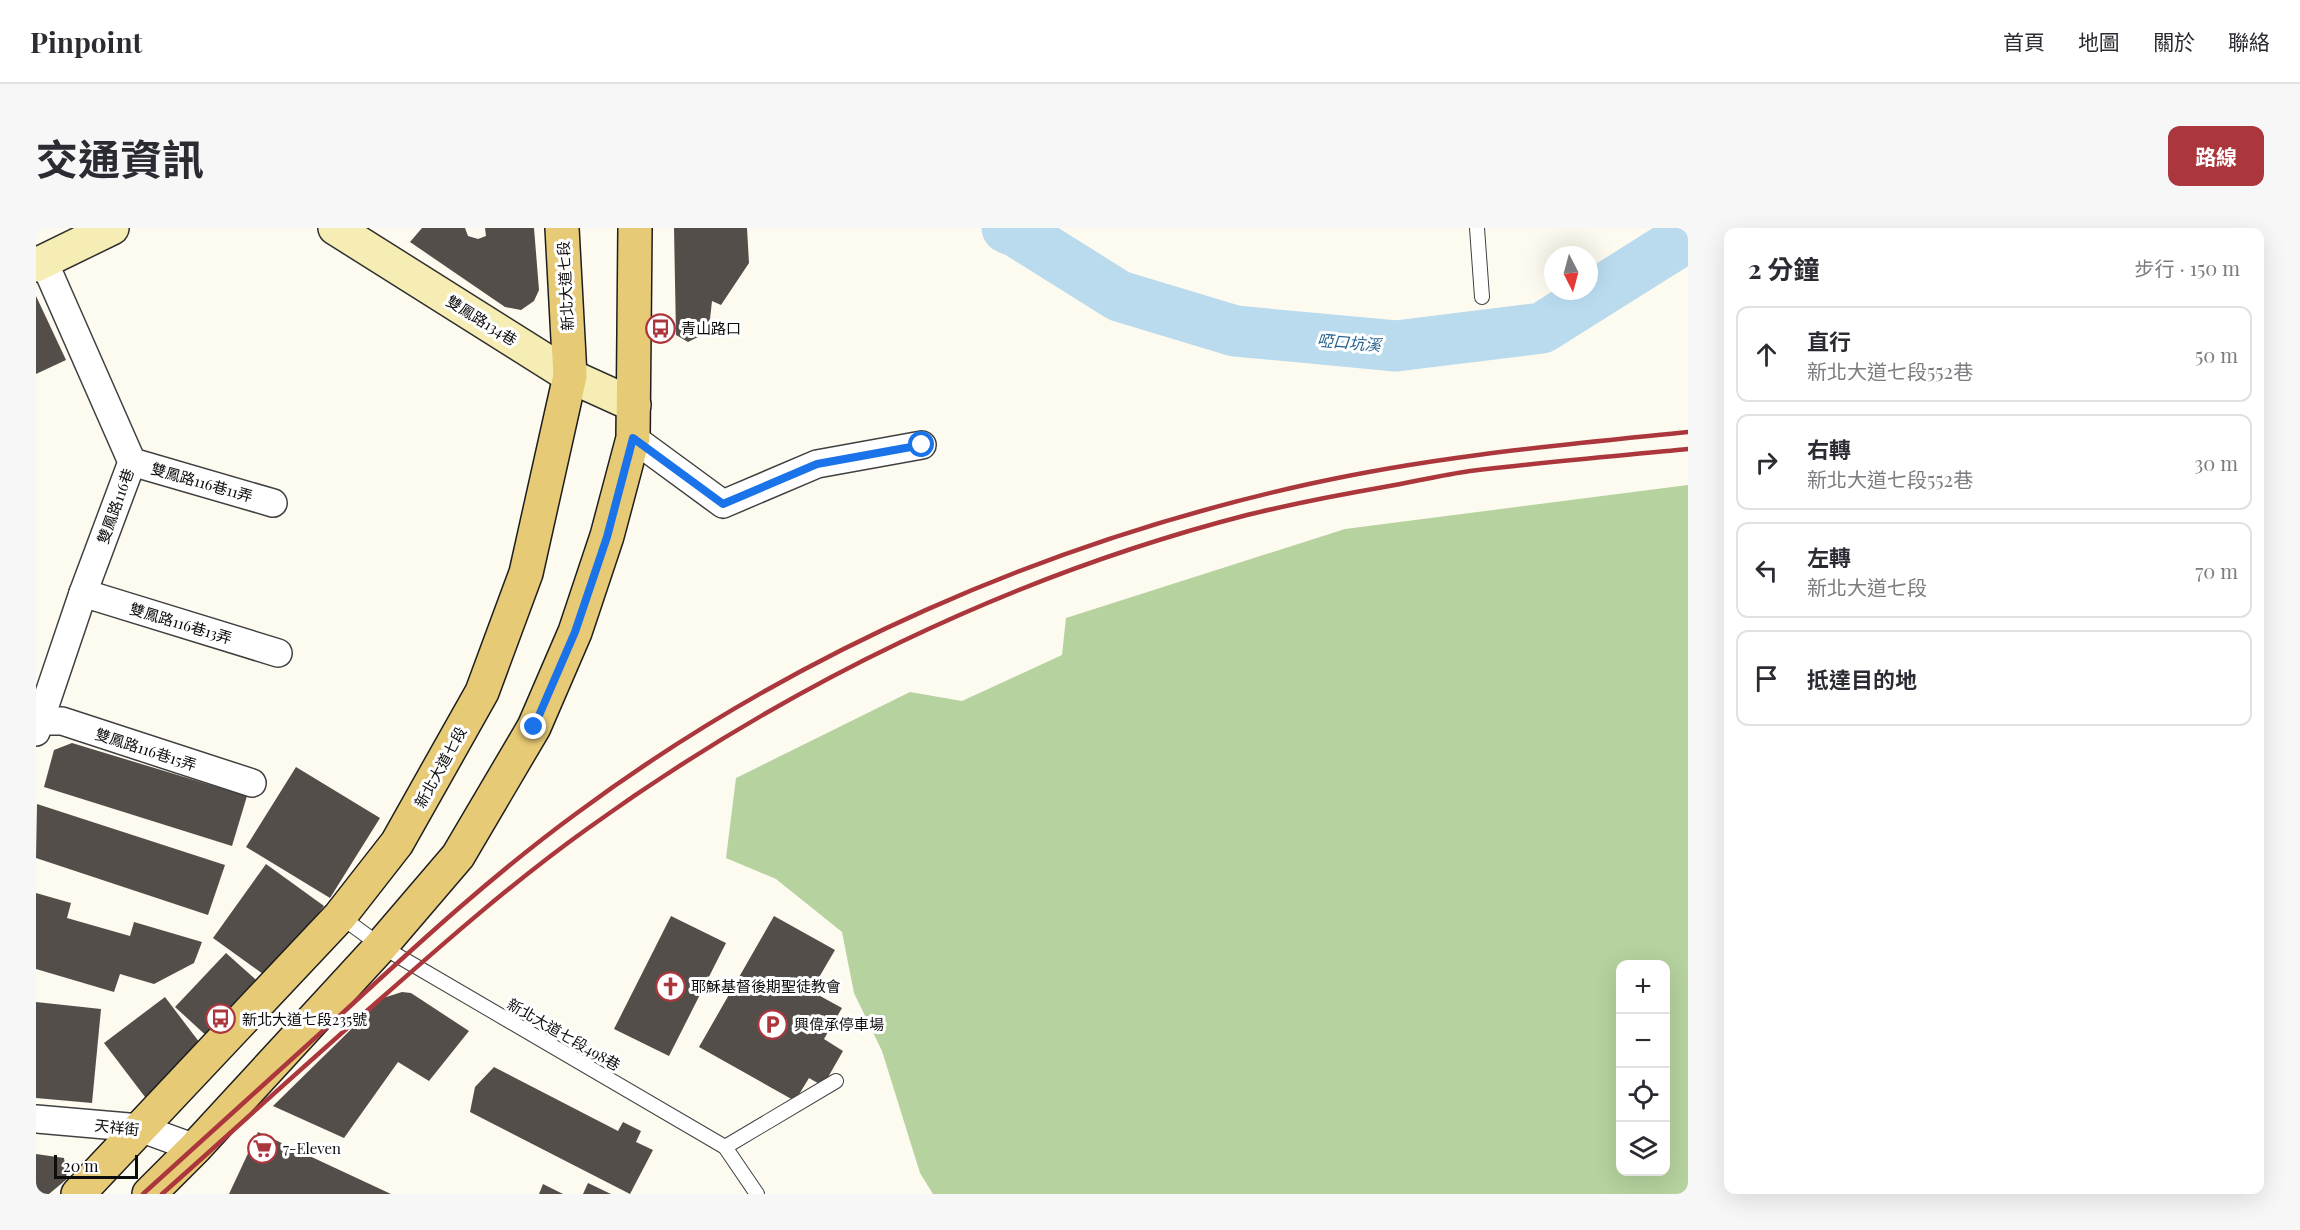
<!DOCTYPE html>
<html lang="zh-TW">
<meta charset="utf-8">
<style>
body{margin:0;font-family:"Playfair Display","Noto Sans TC",serif;background:#f7f7f7;color:#2b2b33}
.controls{position:absolute;right:18px;bottom:18px;display:grid;overflow:hidden;border-radius:12px;box-shadow:0 6px 24px #0002}
.controls button{width:54px;height:54px;display:grid;place-items:center;padding:0;border:0;border-bottom:2px solid #e1e1e2;background:#fff;color:#2b2b33;font:30px sans-serif}
.compass{position:absolute;left:1508px;top:18px;width:54px;height:54px;border-radius:50%;background:#fff;box-shadow:0 6px 24px #0002;rotate:174deg}
.scale{position:absolute;left:18px;bottom:15px;width:84px;box-sizing:border-box;padding-left:6px;border:3px solid #0d0d0d;border-top:0;font-size:16px;line-height:21px;white-space:nowrap;color:#0d0d0d;-webkit-text-stroke:4px #fff;paint-order:stroke}
.stop{position:absolute;width:18px;height:18px;margin:-14px;border:4px solid #1a73e8;border-radius:50%;background:#fff}
.stop.end{background:#1a73e8;border-color:#fff;box-shadow:0 2px 6px #0008}
.list{margin:0;padding:0;list-style:none}
h2{display:flex;justify-content:space-between;align-items:center;height:78px;margin:0;padding:0 24px;font-size:26px}
h2 small{font-size:20px;font-weight:400;color:#7c7c81}
.list li{display:grid;grid-template-columns:39px 1fr auto;gap:18px;align-items:center;box-sizing:border-box;height:96px;margin:0 12px 12px;padding:0 12px;border:2px solid #e1e1e2;border-radius:12px}
.list b{display:block;font-size:22px;white-space:nowrap}
.list p{margin:0;font-size:20px;white-space:nowrap;color:#7c7c81}
.list em{font-size:20px;font-style:normal;color:#7c7c81}
.icon{flex:none;width:33px;height:33px;fill:none;stroke:currentColor;stroke-width:2;stroke-linecap:round;stroke-linejoin:round}
.map{position:relative;flex:none;width:1652px;height:966px;overflow:hidden;border-radius:12px}
header{display:flex;align-items:center;gap:36px;box-sizing:border-box;height:84px;padding:0 30px;background:#fff;border-bottom:2px solid #e1e1e2}
header strong{font-size:28px}
nav{display:flex;gap:33px;margin-inline-start:auto;font-size:21px}
.intro{display:flex;align-items:center;justify-content:space-between;box-sizing:border-box;height:144px;padding:0 36px}
h1{margin:0;font-size:42px}
.button{padding:15px 27px;border-radius:12px;background:#ab373d;color:#fff;font-size:21px;font-weight:700}
main{display:flex;gap:36px;padding:0 36px}
aside{flex:1;background:#fff;border-radius:12px;box-shadow:0 6px 24px #0002}
.map>svg:first-child{display:block}
</style>
<header>
<strong>Pinpoint</strong>
<nav><a>首頁</a><a>地圖</a><a>關於</a><a>聯絡</a></nav>
</header>
<div class="intro"><h1>交通資訊</h1><a class="button">路線</a></div>
<main>
<div class="map">
<svg width="1652" height="966" viewBox="0 0 1652 966">
<rect width="100%" height="100%" fill="#fdfaef"/>
<path fill="#b6d29e" fill-rule="evenodd" d="M1652 257V966H897L884 945 846 823 818 765 806 704 740 651 690 630 700 550 874 464 926 473 1026 427 1030 390 1309 301ZM1584 736H1630V944H1584Z"/>
<g fill="none" stroke-linecap="round" stroke-linejoin="round">
<polyline stroke="#badbee" stroke-width="51" points="971,0 981,4 1083,68 1199,103 1360,118 1506,100 1652,8"/>
</g>
<g fill="#544e4b">
<polygon points="386,0 429,0 432,8 442,11 450,8 449,0 498,0 503,62 498,73 485,82 469,79 374,14"/>
<polygon points="638,0 711,0 713,35 685,77 676,73 674,91 662,109 652,114 640,107"/>
<polygon points="0,68 30,132 0,146"/>
<polygon points="36,515 211,568 196,618 8,559 18,522"/>
<polygon points="260,539 344,590 294,670 210,619"/>
<polygon points="1,576 189,637 172,687 0,630"/>
<polygon points="230,636 288,678 234,751 177,710"/>
<polygon points="0,665 35,675 31,690 94,708 98,694 166,714 158,735 118,756 84,746 78,764 0,741"/>
<polygon points="635,688 690,715 633,828 578,801"/>
<polygon points="738,688 799,722 775,763 806,780 788,811 807,823 787,858 773,850 759,873 663,819"/>
<polygon points="190,725 226,757 175,812 139,779"/>
<polygon points="366,764 375,765 433,803 393,853 362,834 308,910 237,878 347,770"/>
<polygon points="129,769 170,823 109,869 68,815"/>
<polygon points="0,774 65,781 56,875 0,870"/>
<polygon points="458,839 582,903 587,894 605,903 600,914 617,922 594,966 434,884 439,859"/>
<polygon points="222,904 355,966 193,966"/>
<polygon points="0,926 28,930 31,951 13,966 0,966"/>
<polygon points="552,955 575,966 547,966"/>
<polygon points="507,956 527,966 503,966"/>
</g>
<g fill="none" stroke-linecap="round" stroke-linejoin="round">
<defs>
<g id="lane">
<polyline points="1441,0 1446,69"/>
<polyline points="304,688 345,718 689,919 721,966"/>
<polyline points="689,919 800,853"/>
</g>
<g id="street">
<polyline points="597,210 687,276 781,236 886,217"/>
<polyline points="96,234 237,275"/>
<polyline points="47,365 242,425"/>
<polyline points="0,493 26,493 216,555"/>
<polyline points="0,504 47,365 96,234 8,34"/>
<polyline points="0,891 104,900 159,920"/>
</g>
<g id="secondary">
<polyline points="299,0 534,148 598,177"/>
<polyline points="0,37 76,0"/>
</g>
<g id="primary">
<polyline points="42,966 304,688 361,615 446,464 490,345 534,148 526,0"/>
<polyline points="113,966 159,920 345,718 422,628 498,499 539,404 571,308 597,210 599,0"/>
</g>
</defs>
<use href="#lane" stroke="#404040" stroke-width="16"/>
<use href="#street" stroke="#404040" stroke-width="30"/>
<use href="#secondary" stroke="#2f2f2f" stroke-width="36"/>
<use href="#primary" stroke="#1e1e1e" stroke-width="36"/>
<use href="#lane" stroke="#fff" stroke-width="14"/>
<use href="#street" stroke="#fff" stroke-width="27"/>
<use href="#secondary" stroke="#f5edb3" stroke-width="33"/>
<use href="#primary" stroke="#e7ca75" stroke-width="33"/>
<g stroke="#ab373d" stroke-width="4.5">
<path d="M107 966C175 904 243 843 311 781 385 713 459 645 541 585 758 424 1011 314 1273 256 1398 228 1525 217 1652 204"/>
<path d="M126 966C198 902 269 837 341 774 409 714 477 654 551 601 749 458 974 348 1211 287 1256 276 1302 267 1348 259 1377 254 1406 247 1434 243 1507 234 1580 228 1652 221"/>
</g>
</g>
<g fill="none" stroke-linecap="round" stroke-linejoin="round">
<polyline stroke="#1a73e8" stroke-width="8" points="498,499 539,404 571,309 597,210 687,276 781,236 886,217"/>
</g>
<defs>
<symbol id="bus-ring" viewBox="-11 -11 22 22"><circle r="9.5" fill="#fff" stroke="#ab373d" stroke-width="1.5"/><path d="M-5-6H5V4H4V6H2V4H-2V6H-4V4H-5ZM-3.5-4V0h7V-4ZM-3.5 1.2v1.5H-2V1.2ZM2 1.2v1.5H3.5V1.2Z" fill="#ab373d"/></symbol>
<symbol id="church-ring" viewBox="-11 -11 22 22"><circle r="9.5" fill="#fff" stroke="#ab373d" stroke-width="1.5"/><path d="M-1.2-6h2.4v3.5h3.3v2.4h-3.3V6h-2.4V-.1h-3.3v-2.4h3.3Z" fill="#ab373d"/></symbol>
<symbol id="parking-ring" viewBox="-11 -11 22 22"><circle r="9.5" fill="#fff" stroke="#ab373d" stroke-width="1.5"/><path d="M-3.5-5.5H1a3.5 3.5 0 0 1 0 7H-1V5.5H-3.5ZM-1-3.4V-.6H.8a1.4 1.4 0 0 0 0-2.8Z" fill="#ab373d"/></symbol>
<symbol id="supermarket-ring" viewBox="-11 -11 22 22"><circle r="9.5" fill="#fff" stroke="#ab373d" stroke-width="1.5"/><path d="M-6-5.5h2.5l.6 2H6L4.5 2H-2.5L-4.4-4H-6ZM-1.5 3.2a1.3 1.3 0 1 0 .1 0ZM3 3.2a1.3 1.3 0 1 0 .1 0Z" fill="#ab373d"/></symbol>
</defs>
<g fill-rule="evenodd">
<use href="#bus-ring" x="608" y="84" width="33" height="33"/>
<use href="#church-ring" x="618" y="742" width="33" height="33"/>
<use href="#bus-ring" x="168" y="774" width="33" height="33"/>
<use href="#parking-ring" x="720" y="780" width="33" height="33"/>
<use href="#supermarket-ring" x="210" y="904" width="33" height="33"/>
</g>
<g text-anchor="middle" dominant-baseline="central" stroke-width="6" stroke-linejoin="round" paint-order="stroke">
<g font-size="15" fill="#0d0d0d" stroke="#fff">
<text transform="translate(529 58) rotate(-93)">新北大道七段</text>
<text transform="translate(446 92) rotate(32)">雙鳳路134巷</text>
<text transform="translate(166 254) rotate(16)">雙鳳路116巷11弄</text>
<text transform="translate(79 278) rotate(-70)">雙鳳路116巷</text>
<text transform="translate(145 395) rotate(17)">雙鳳路116巷13弄</text>
<text transform="translate(110 521) rotate(18)">雙鳳路116巷15弄</text>
<text transform="translate(404 539) rotate(-61)">新北大道七段</text>
<text transform="translate(528 806) rotate(30)">新北大道七段498巷</text>
<text transform="translate(81 899) rotate(6)">天祥街</text>
</g>
<g font-size="15" fill="#0d0d0d" stroke="#fff" text-anchor="start">
<text x="645" y="100">青山路口</text>
<text x="655" y="758">耶穌基督後期聖徒教會</text>
<text x="206" y="791">新北大道七段235號</text>
<text x="758" y="796">興偉承停車場</text>
<text x="247" y="920">7-Eleven</text>
</g>
<g font-size="16" font-style="italic" fill="#26628f" stroke="#fff">
<text transform="translate(1313 114) rotate(5)">啞口坑溪</text>
</g>
</g>
</svg>
<div class="controls">
<button>+</button>
<button>−</button>
<button><svg class="icon" aria-label="locate" viewBox="0 0 24 24"><circle cx="12" cy="12" r="6"/><path d="M12 2v4M12 18v4M2 12h4M18 12h4"/></svg></button>
<button><svg class="icon" aria-label="layers" viewBox="0 0 24 24"><path d="M12 4l9 5-9 5-9-5zM3 14l9 5 9-5"/></svg></button>
</div>
<svg class="compass" viewBox="-18 -18 36 36"><path d="M0-13l5 13h-10z" fill="#e53935"/><path d="M0 13l5-13h-10z" fill="#7c7c81"/></svg>
<div class="scale">20 m</div>
<div class="stop" style="left:886px;top:217px"></div>
<div class="stop end" style="left:498px;top:499px"></div>
</div>
<aside>
<h2>2 分鐘<small>步行 · 150 m</small></h2>
<ul class="list">
<li><svg class="icon" aria-label="ahead" viewBox="0 0 24 24"><path d="M12 20V5M6 11l6-6 6 6"/></svg><div><b>直行</b><p>新北大道七段552巷</p></div><em>50 m</em></li>
<li><svg class="icon" aria-label="right" viewBox="0 0 24 24"><path d="M7 20v-9h11M14 6l5 5-5 5"/></svg><div><b>右轉</b><p>新北大道七段552巷</p></div><em>30 m</em></li>
<li><svg class="icon" aria-label="left" viewBox="0 0 24 24"><path d="M17 20v-9H6M10 6l-5 5 5 5"/></svg><div><b>左轉</b><p>新北大道七段</p></div><em>70 m</em></li>
<li><svg class="icon" aria-label="arrive" viewBox="0 0 24 24"><path d="M6 21V4h12l-3 4 3 4H6"/></svg><div><b>抵達目的地</b></div></li>
</ul>
</aside>
</main>
